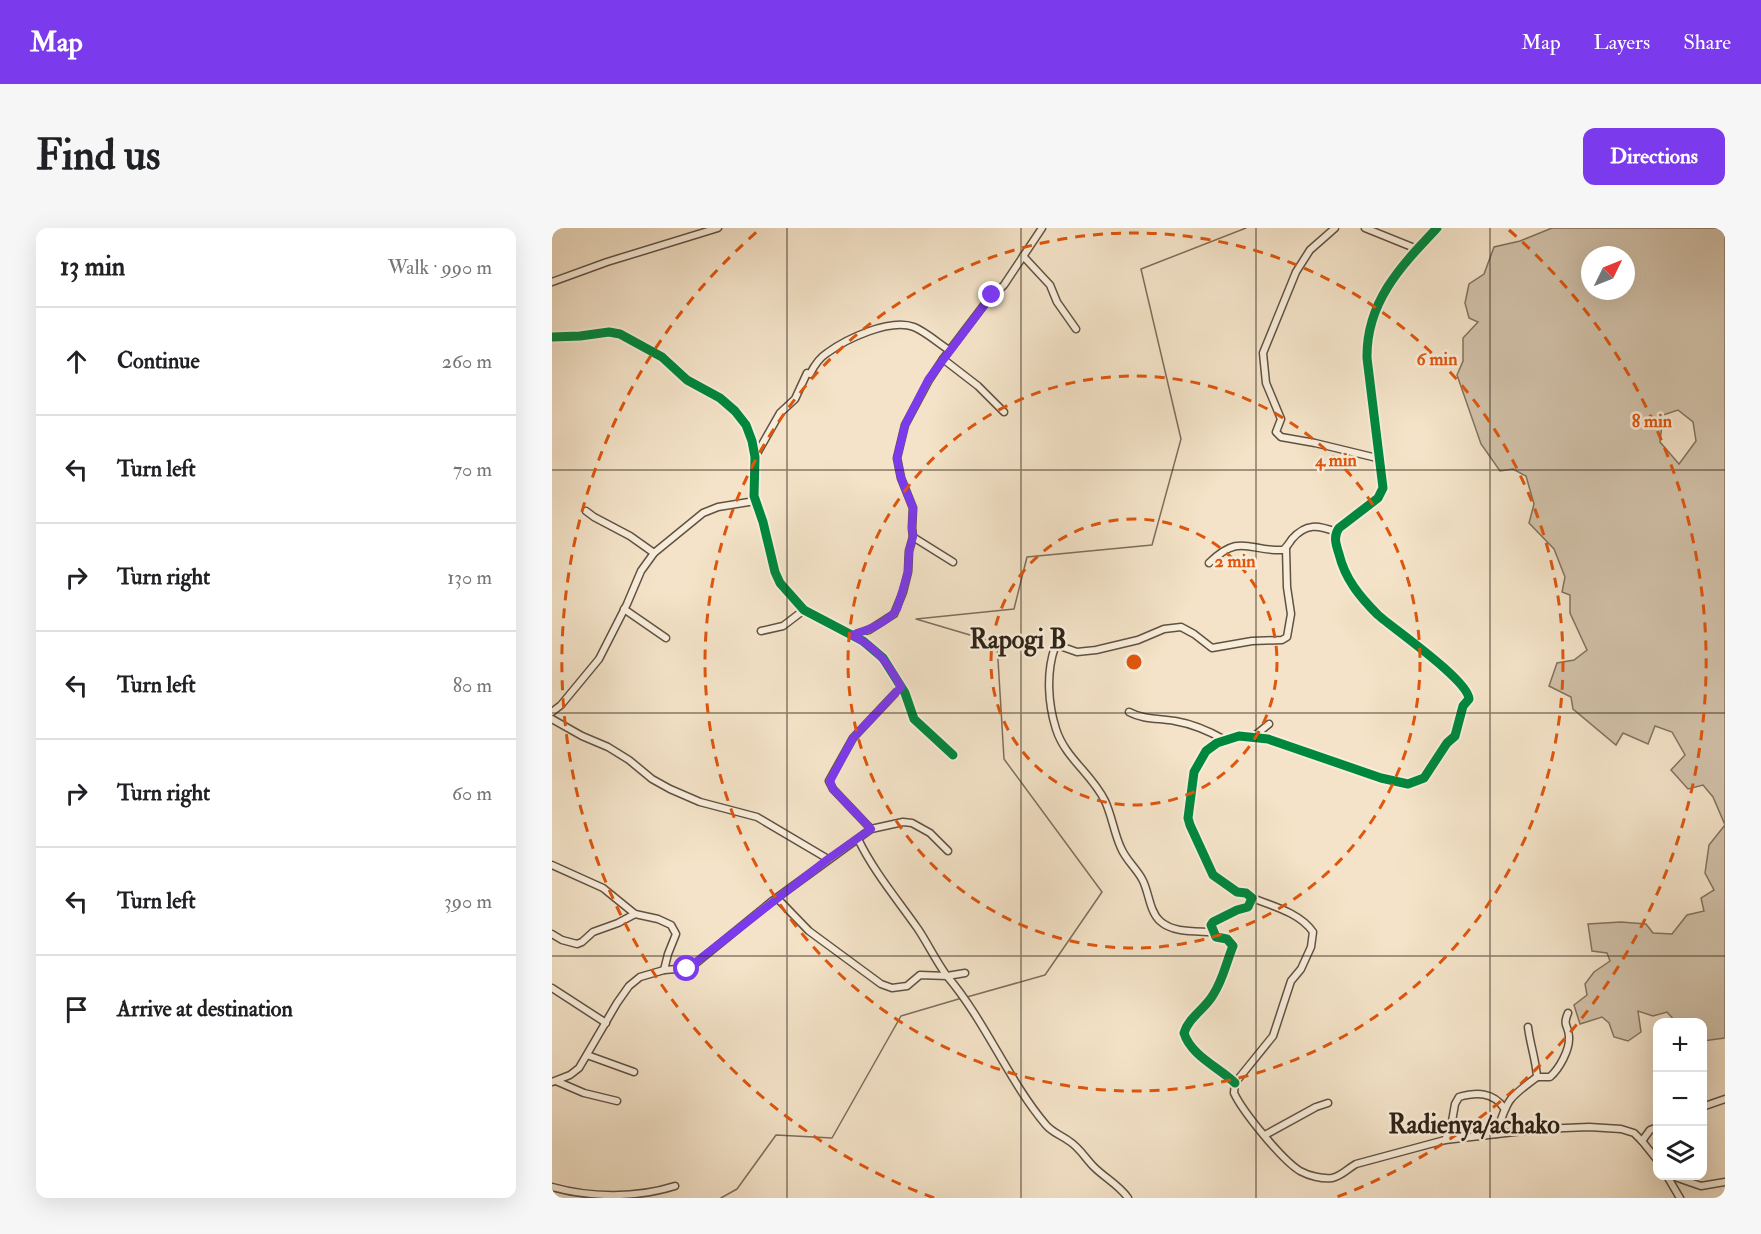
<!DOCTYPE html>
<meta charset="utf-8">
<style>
body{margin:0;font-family:"IM FELL Double Pica",serif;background:#f6f6f6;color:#202124}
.controls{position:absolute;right:18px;bottom:18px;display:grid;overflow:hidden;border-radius:12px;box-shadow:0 6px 24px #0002}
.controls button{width:54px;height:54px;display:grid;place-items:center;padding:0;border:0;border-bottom:2px solid #e0e0e0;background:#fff;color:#202124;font:30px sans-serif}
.compass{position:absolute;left:1029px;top:18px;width:54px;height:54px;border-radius:50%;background:#fff;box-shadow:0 6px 24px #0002;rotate:47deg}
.stop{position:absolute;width:18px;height:18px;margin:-14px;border:4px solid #7c3aed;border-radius:50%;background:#fff}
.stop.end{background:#7c3aed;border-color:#fff;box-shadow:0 2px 6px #0008}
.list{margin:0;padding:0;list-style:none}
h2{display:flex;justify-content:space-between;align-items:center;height:78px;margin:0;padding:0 24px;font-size:26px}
h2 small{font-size:20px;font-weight:400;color:#757577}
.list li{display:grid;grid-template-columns:39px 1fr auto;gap:18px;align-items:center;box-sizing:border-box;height:108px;padding:0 24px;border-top:2px solid #e0e0e0}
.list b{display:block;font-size:22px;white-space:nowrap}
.list em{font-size:20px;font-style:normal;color:#757577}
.icon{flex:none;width:33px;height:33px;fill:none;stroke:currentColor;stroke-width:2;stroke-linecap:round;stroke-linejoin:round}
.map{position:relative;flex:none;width:1173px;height:970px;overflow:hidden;border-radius:12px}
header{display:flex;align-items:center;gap:36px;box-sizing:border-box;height:84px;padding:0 30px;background:#7c3aed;color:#fff}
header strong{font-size:28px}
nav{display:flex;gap:33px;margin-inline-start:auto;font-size:21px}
.intro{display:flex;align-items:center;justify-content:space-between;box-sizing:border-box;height:144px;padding:0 36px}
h1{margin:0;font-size:42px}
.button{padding:15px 27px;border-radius:12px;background:#7c3aed;color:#fff;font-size:21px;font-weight:700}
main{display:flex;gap:36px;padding:0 36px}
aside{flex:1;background:#fff;border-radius:12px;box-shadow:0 6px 24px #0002}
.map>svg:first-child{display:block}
</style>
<header>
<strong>Map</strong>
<nav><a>Map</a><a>Layers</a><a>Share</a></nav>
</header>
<div class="intro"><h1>Find us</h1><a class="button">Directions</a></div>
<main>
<aside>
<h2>13 min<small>Walk · 990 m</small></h2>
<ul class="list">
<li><svg class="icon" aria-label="ahead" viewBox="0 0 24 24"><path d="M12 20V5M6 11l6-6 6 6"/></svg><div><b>Continue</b></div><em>260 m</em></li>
<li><svg class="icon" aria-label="left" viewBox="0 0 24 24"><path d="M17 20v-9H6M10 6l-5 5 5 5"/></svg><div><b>Turn left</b></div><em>70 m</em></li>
<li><svg class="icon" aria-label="right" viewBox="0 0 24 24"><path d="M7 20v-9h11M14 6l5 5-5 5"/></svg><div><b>Turn right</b></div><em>130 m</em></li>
<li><svg class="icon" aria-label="left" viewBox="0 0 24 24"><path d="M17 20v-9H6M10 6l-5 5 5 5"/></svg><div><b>Turn left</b></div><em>80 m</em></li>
<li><svg class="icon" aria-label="right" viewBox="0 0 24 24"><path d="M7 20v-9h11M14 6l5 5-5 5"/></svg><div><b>Turn right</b></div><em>60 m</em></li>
<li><svg class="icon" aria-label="left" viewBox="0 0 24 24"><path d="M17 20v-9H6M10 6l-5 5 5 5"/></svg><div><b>Turn left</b></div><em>390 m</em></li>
<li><svg class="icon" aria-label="arrive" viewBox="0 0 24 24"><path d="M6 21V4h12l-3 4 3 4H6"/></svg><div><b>Arrive at destination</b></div></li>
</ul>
</aside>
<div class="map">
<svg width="1173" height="970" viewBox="0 0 1173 970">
<rect width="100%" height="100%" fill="#f4e3c8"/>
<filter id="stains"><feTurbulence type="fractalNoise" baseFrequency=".00333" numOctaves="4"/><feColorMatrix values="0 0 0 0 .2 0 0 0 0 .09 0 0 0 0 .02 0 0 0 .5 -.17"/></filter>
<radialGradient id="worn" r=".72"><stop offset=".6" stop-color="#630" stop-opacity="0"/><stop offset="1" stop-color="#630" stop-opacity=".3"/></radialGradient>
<path fill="#d2c2aa" stroke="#807260" stroke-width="1.5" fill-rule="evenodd" d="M1000 0H1173V810L1151 813 1150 794H1124L1115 784 1101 788 1086 783 1089 804 1076 813 1062 809 1057 795 1050 789 1028 796 1022 777 1035 767 1033 756 1042 744 1058 733 1055 725 1040 723 1036 696 1069 694 1094 696 1101 705 1120 706 1135 687 1152 683 1149 670 1162 662 1153 645 1157 617 1173 597 1161 569 1151 557 1136 561 1119 542 1133 527 1120 504 1103 498 1096 516 1071 505 1064 517 1021 481 1019 469 997 458 1005 435 1022 432 1035 422 1018 385V367L1010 364 1013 349 1002 321 977 295 982 276 974 248 961 241 948 243 929 216 905 147 911 133V110L926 94 917 90 913 75 917 56 932 46 942 19 968 13ZM1038 27H1074V63H1038ZM1126 182 1141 194 1144 213 1127 236 1108 214 1111 187Z"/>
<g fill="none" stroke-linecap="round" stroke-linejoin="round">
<g stroke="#7d6e5d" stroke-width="1.5">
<polyline points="415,769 493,747 550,664 452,531 445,415 364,391 462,381 475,329 600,317 629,211 589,41 694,0"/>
<polyline points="169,970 185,961 224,907 280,910 349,788 410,770"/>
</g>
<defs>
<g id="minor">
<polyline points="783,0 758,22 744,44 711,125 714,155 729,191 724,204 729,209 763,215 829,231"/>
<polyline points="813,0 865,21"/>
<polyline points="471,28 498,57 505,74 524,101"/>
<polyline points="0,54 55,34 166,0"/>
<polyline points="0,109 28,108 57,104 68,106 110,129 135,152 168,170 183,183 194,197 200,213 203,229 202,268 211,294 223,344 228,355 252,382 311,413 331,430 353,465 362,491 401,527"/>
<polyline points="391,131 426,158 452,184"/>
<path d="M258 146C262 138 267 130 275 125 294 111 338 90 362 99 374 104 386 115 397 122"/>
<polyline points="203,229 228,185 243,171 255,145"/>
<polyline points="34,283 42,289 78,308 102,325"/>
<polyline points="361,309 401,334"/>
<path d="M657 335C689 304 697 324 731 322 735 319 737 315 740 311 754 295 766 297 784 304"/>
<polyline points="72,381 114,410"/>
<polyline points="209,403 231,398 252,382"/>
<polyline points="300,407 317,402 342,386 351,364 356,344 357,323 361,309 360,300 361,280 349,250 345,230 353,197 377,152 391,131 432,77 452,57 490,0"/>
<polyline points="0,484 9,477 47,431 75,376 89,343 102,325 151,285 166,279 203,273"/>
<path d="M577 484C592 492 607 490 623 493 641 496 657 503 673 512"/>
<polyline points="0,491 30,508 56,519 77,532 100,551 118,561 148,574 205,589 276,631"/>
<polyline points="701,509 717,496"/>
<polyline points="319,601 281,561 277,553 301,510 349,459"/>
<path d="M306 611C322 644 345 671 366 701 376 716 384 733 395 748L413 745"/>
<polyline points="0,637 51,660 83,686 106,691 119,697 124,706 116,726 112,742"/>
<path d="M225 670 257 703 329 756 340 760 355 758 368 747 395 748C434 794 456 852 494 897 501 905 509 907 517 913 527 919 534 931 542 939 553 950 567 957 576 970"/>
<path d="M700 670C721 678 748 685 761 704L759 719 749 741 739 753 721 808 683 855 682 865C691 884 730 932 748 943 757 948 770 951 780 950 790 948 795 941 804 936L893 912 989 901 1037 899 1069 901 1082 905 1090 913 1106 933"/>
<path d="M660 704C643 703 621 705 608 693 597 683 597 663 590 651 584 640 574 632 569 620 562 605 560 588 553 573 540 546 513 530 504 501 496 476 494 444 503 419L508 418 525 424 544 422 586 412 612 401 629 399 642 406 660 420 700 413 730 412 735 409 739 386 735 359 734 320"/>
<polyline points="0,706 10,712 25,716 30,714 41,704 66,695 83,686"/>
<polyline points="0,760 54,795"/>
<polyline points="35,827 82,844"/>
<path d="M985 849H998C1007 841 1018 822 1017 809 1017 797 1010 799 1016 785"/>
<polyline points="4,853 32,865 65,873"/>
<polyline points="0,854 18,847 27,840 65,775 77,758 88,749 112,742 138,740 219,674 319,601 351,594 360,595 378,605 396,623"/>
<path d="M683 855C668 840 639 828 632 805 637 789 653 781 661 767 671 752 674 735 681 718L675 711 664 709 659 697 661 694 685 682 696 679 700 670 694 665 685 664 661 647 638 597 636 590 642 544 654 523 665 515 687 508 716 511 829 550 856 556 872 550 895 515 903 508 911 478 917 471C916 452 843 402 826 387 808 369 793 351 787 326 784 317 781 308 787 300L826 270 831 260 815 130C814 74 849 38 885 0"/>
<polyline points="1150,879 1173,871"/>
<path d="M944 906C956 871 955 871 985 849 984 832 978 816 976 799"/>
<polyline points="713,907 764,879 776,875"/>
<path d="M893 912 899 899 903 876 907 869C925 864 941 864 952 880"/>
<polyline points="1090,913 1098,902 1106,899"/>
<polyline points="1115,948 1128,970"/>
<polyline points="1120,948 1149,958 1173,954"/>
<path d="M0 959C39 970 85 970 123 958"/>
</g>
</defs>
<use href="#minor" stroke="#605243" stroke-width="9"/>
<use href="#minor" stroke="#f8eddb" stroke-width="6"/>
<defs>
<g id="cycleway">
<polyline points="0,109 28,108 57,104 68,106 110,129 135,152 168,170 183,183 194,197 200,213 203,229 202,268 211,294 223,344 228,355 252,382 311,413 331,430 353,465 362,491 401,527"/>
<path d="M683 855C668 840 639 828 632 805 637 789 653 781 661 767 671 752 674 735 681 718L675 711 664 709 659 697 661 694 685 682 696 679 700 670 694 665 685 664 661 647 638 597 636 590 642 544 654 523 665 515 687 508 716 511 829 550 856 556 872 550 895 515 903 508 911 478 917 471C916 452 843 402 826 387 808 369 793 351 787 326 784 317 781 308 787 300L826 270 831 260 815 130C814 74 849 38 885 0"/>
</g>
</defs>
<use href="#cycleway" stroke="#f8eddb" stroke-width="13"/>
<use href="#cycleway" stroke="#00873e" stroke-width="9"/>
</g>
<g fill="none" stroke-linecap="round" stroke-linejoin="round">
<path stroke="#7c3aed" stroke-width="8" d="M135 741 276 631 319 601 281 561 278 553 301 510 349 459C335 434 326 421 300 407 316 402 335 395 345 381L356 344 357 323 361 309 360 300 361 280 349 250 345 230 353 197 376 152 440 67"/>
</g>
<path fill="none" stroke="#2e2217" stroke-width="1.5" stroke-opacity="0.55" d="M235 0V970M469 0V970M704 0V970M938 0V970M0 242H1173M0 485H1173M0 728H1173"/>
<g fill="none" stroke="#df560d" stroke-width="3" stroke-dasharray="10 8">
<circle cx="582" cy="434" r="143"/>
<circle cx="582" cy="434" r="286"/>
<circle cx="582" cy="434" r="429"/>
<path d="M382 970A572 572 0 0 1 207 2M957 2A572 572 0 0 1 782 970"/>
</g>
<g text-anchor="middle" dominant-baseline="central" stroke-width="5" stroke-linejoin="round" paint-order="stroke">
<g font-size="26" font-weight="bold" fill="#2e2217" stroke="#f8eddb">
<text x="466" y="412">Rapogi B</text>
<text x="922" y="897">Radienya/achako</text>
</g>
</g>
<circle cx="582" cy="434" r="9" fill="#df560d" stroke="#f8eddb" stroke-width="3"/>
<g font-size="18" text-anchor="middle" font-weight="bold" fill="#df560d" stroke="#f8eddb" stroke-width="5" stroke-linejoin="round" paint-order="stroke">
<text x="885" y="137">6 min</text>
<text x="1100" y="199">8 min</text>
<text x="784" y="238">4 min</text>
<text x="683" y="339">2 min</text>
</g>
<rect width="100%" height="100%" filter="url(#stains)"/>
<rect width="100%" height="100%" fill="url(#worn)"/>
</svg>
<div class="controls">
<button>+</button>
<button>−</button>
<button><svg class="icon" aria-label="layers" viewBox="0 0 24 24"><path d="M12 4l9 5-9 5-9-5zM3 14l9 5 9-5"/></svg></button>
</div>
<svg class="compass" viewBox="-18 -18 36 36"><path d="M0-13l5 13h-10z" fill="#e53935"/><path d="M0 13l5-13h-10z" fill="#757577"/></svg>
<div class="stop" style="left:135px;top:741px"></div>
<div class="stop end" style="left:440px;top:67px"></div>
</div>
</main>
